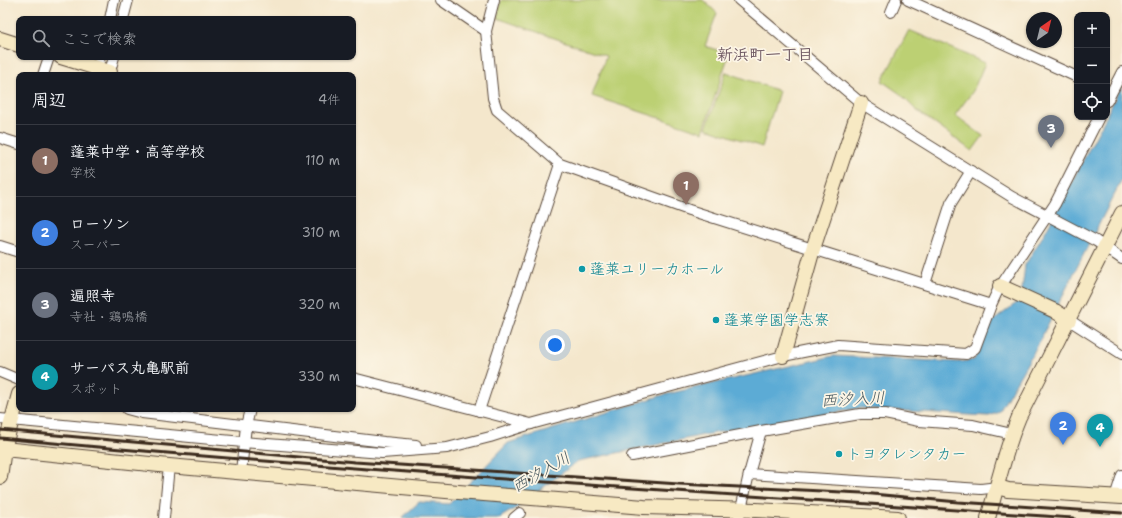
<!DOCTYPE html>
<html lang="ja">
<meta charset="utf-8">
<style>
body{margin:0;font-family:"Shantell Sans","Klee One",sans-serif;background:#20242c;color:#f1f3f6}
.controls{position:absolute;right:12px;top:12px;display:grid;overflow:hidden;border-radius:8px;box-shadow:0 1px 3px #0004}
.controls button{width:36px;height:36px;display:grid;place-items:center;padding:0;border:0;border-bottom:1px solid #363941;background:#171b24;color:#f1f3f6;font:20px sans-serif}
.compass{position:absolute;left:1026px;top:12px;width:36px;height:36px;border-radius:50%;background:#171b24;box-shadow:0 1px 3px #0004;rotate:35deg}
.you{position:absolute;left:555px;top:345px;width:14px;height:14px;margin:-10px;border:3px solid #fff;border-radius:50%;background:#1a73e8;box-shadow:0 0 0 6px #1a73e833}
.badge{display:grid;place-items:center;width:26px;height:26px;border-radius:50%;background:#d93025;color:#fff;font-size:13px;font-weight:700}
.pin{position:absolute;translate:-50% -33px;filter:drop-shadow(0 1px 2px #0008)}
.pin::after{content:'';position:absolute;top:21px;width:14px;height:12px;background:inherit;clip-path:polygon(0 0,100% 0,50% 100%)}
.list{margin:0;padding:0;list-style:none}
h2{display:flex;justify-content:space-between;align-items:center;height:52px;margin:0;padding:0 16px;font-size:17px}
h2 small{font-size:13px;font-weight:400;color:#9ea1a6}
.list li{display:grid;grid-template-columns:26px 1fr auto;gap:12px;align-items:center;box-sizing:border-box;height:72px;padding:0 16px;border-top:1px solid #363941}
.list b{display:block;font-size:15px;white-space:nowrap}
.list p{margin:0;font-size:13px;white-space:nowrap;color:#9ea1a6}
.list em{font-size:13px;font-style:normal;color:#9ea1a6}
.icon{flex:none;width:22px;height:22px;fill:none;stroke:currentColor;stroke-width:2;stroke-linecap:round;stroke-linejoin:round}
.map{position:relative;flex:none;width:1122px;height:518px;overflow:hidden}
.search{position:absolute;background:#171b24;box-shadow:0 1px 3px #0004;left:16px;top:16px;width:340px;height:44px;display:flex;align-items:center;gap:10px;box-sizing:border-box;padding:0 14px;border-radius:8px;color:#9ea1a6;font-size:15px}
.panel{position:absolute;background:#171b24;box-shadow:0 1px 3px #0004;left:16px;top:72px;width:340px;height:340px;border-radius:8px}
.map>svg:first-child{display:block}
</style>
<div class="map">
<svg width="1122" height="518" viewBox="0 0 1122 518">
<rect width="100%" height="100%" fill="#fcf5e5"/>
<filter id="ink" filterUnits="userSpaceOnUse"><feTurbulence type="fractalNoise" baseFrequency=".025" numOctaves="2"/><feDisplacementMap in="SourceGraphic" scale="8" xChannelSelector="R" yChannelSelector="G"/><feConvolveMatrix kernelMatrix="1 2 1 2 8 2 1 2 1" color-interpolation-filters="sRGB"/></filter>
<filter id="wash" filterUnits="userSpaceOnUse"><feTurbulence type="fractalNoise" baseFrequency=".012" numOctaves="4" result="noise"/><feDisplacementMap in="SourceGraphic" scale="16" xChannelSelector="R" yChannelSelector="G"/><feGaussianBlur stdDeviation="0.9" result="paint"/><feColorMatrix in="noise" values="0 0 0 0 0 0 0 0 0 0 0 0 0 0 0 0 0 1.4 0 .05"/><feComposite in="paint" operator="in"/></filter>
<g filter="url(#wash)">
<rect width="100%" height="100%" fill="#f4e7cc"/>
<g fill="#bcd073" stroke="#7c7d48">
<polygon points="501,0 703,0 717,13 705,46 729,54 703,132 592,96 606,56 497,18"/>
<polygon points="909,30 985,63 973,91 955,115 983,136 972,151 916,110 899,93 882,81"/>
<polygon points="726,72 779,91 762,147 706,128"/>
</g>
<polygon fill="#5babd5" stroke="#4b6a7a" points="1122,85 1122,179 1036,348 999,412 989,416 969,415 861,408 714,433 578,461 516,508 499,518 402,518 419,502 449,504 508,443 663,395 833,356 958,362 974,360 992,322 1015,304 1022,290 1025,265 1044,234 1106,117 1107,117 1107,114"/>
</g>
<g filter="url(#ink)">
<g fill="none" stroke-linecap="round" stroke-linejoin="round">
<defs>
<g id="street">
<polyline points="441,0 486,31"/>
<polyline points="494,0 486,31 493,98 497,110 560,164 689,210 991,305"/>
<polyline points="739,0 861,103 1012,197 1096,241 1122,259"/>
<polyline points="908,0 1077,77"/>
<polyline points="891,12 896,0"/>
<polyline points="110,19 114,0"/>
<polyline points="123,19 128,0"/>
<polyline points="43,75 49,57"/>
<polyline points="95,75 100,57"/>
<polyline points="109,75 114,57"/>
<polyline points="1107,101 1122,72"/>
<polyline points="0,138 19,144"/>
<polyline points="0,246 19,252"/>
<polyline points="925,284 951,203 971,171"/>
<polyline points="1069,320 1122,354"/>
<polyline points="0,372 19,380"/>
<polyline points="353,378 531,424"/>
<polyline points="127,409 142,413 384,442 416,445"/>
<polyline points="479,411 560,164"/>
<polyline points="0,419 243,442 382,453 447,448 490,437 531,424 783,356 838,345 966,354 975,348 991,305 998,290 1055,204 1099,117"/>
<polyline points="632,456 761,431 860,414 885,414 919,421 973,425 1012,434"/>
<polyline points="241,471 246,426 250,409"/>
<polyline points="749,474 981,489 998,487"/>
<polyline points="1115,497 1122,475"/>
<polyline points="164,518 169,466"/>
<polyline points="514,518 520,513"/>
<polyline points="739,518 749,474 761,431"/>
</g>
<g id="secondary">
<polyline points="0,39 19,45"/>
<polyline points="61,57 110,72"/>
<polyline points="1000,286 1055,311 1069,320"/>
<polyline points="783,356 813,249 861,103"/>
<polyline points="4,449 169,466 446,491 644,507 756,510 898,518"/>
<polyline points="0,477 4,449 19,394"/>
<polyline points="998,487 1008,490 1122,497"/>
<path d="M988 518C998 484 1005 450 1019 417L1122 213"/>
</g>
</defs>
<use href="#street" stroke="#574638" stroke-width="12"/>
<use href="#secondary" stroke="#574638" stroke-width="16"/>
<use href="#street" stroke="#fff" stroke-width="10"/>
<use href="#secondary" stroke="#f7e9c3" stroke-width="14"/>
<g stroke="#3b2a1e" stroke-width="3">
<polyline points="0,430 355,462 679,484 862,493 958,502 1122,513"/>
<path d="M0 438C358 472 716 493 1074 518"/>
</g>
</g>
</g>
<g fill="#0f9aa8" stroke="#fcf5e5" stroke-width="1.5">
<circle cx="582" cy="269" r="4"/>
<circle cx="716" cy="320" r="4"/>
<circle cx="839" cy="454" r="4"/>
</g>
<g text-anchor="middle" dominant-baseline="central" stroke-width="3.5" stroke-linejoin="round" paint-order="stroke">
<g font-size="15" fill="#0d838f" stroke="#fcf5e5" text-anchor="start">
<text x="590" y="269">蓬莱ユリーカホール</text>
<text x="724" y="320">蓬莱学園学志寮</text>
<text x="847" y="454">トヨタレンタカー</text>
</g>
<g font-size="16" font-weight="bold" fill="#6f5963" stroke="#fcf5e5">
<text x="765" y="54">新浜町一丁目</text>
</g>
<g font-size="16" font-style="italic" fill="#46575e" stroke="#fcf5e5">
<text transform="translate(853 399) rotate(-3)">西汐入川</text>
<text transform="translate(541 472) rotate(-30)">西汐入川</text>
</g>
</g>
</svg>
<div class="controls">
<button>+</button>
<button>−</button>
<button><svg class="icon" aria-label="locate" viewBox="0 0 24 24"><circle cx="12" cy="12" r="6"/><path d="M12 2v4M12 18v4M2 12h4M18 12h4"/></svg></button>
</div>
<svg class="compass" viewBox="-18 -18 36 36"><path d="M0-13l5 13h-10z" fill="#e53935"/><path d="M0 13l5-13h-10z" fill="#9ea1a6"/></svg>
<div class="you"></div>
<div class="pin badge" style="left:686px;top:205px;background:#8d6e63">1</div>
<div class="pin badge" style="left:1063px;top:445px;background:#3f7fe0">2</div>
<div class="pin badge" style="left:1051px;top:148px;background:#6b7280">3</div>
<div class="pin badge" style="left:1100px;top:447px;background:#0f9aa8">4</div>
<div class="search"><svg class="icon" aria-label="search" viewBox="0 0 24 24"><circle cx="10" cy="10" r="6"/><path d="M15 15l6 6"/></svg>ここで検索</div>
<section class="panel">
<h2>周辺<small>4件</small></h2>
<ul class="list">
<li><span class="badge" style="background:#8d6e63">1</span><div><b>蓬莱中学・高等学校</b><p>学校</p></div><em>110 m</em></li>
<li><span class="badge" style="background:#3f7fe0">2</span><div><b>ローソン</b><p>スーパー</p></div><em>310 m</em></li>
<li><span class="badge" style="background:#6b7280">3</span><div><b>遍照寺</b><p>寺社 · 鶏鳴橋</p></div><em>320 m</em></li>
<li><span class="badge" style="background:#0f9aa8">4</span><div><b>サーパス丸亀駅前</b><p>スポット</p></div><em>330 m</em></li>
</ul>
</section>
</div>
